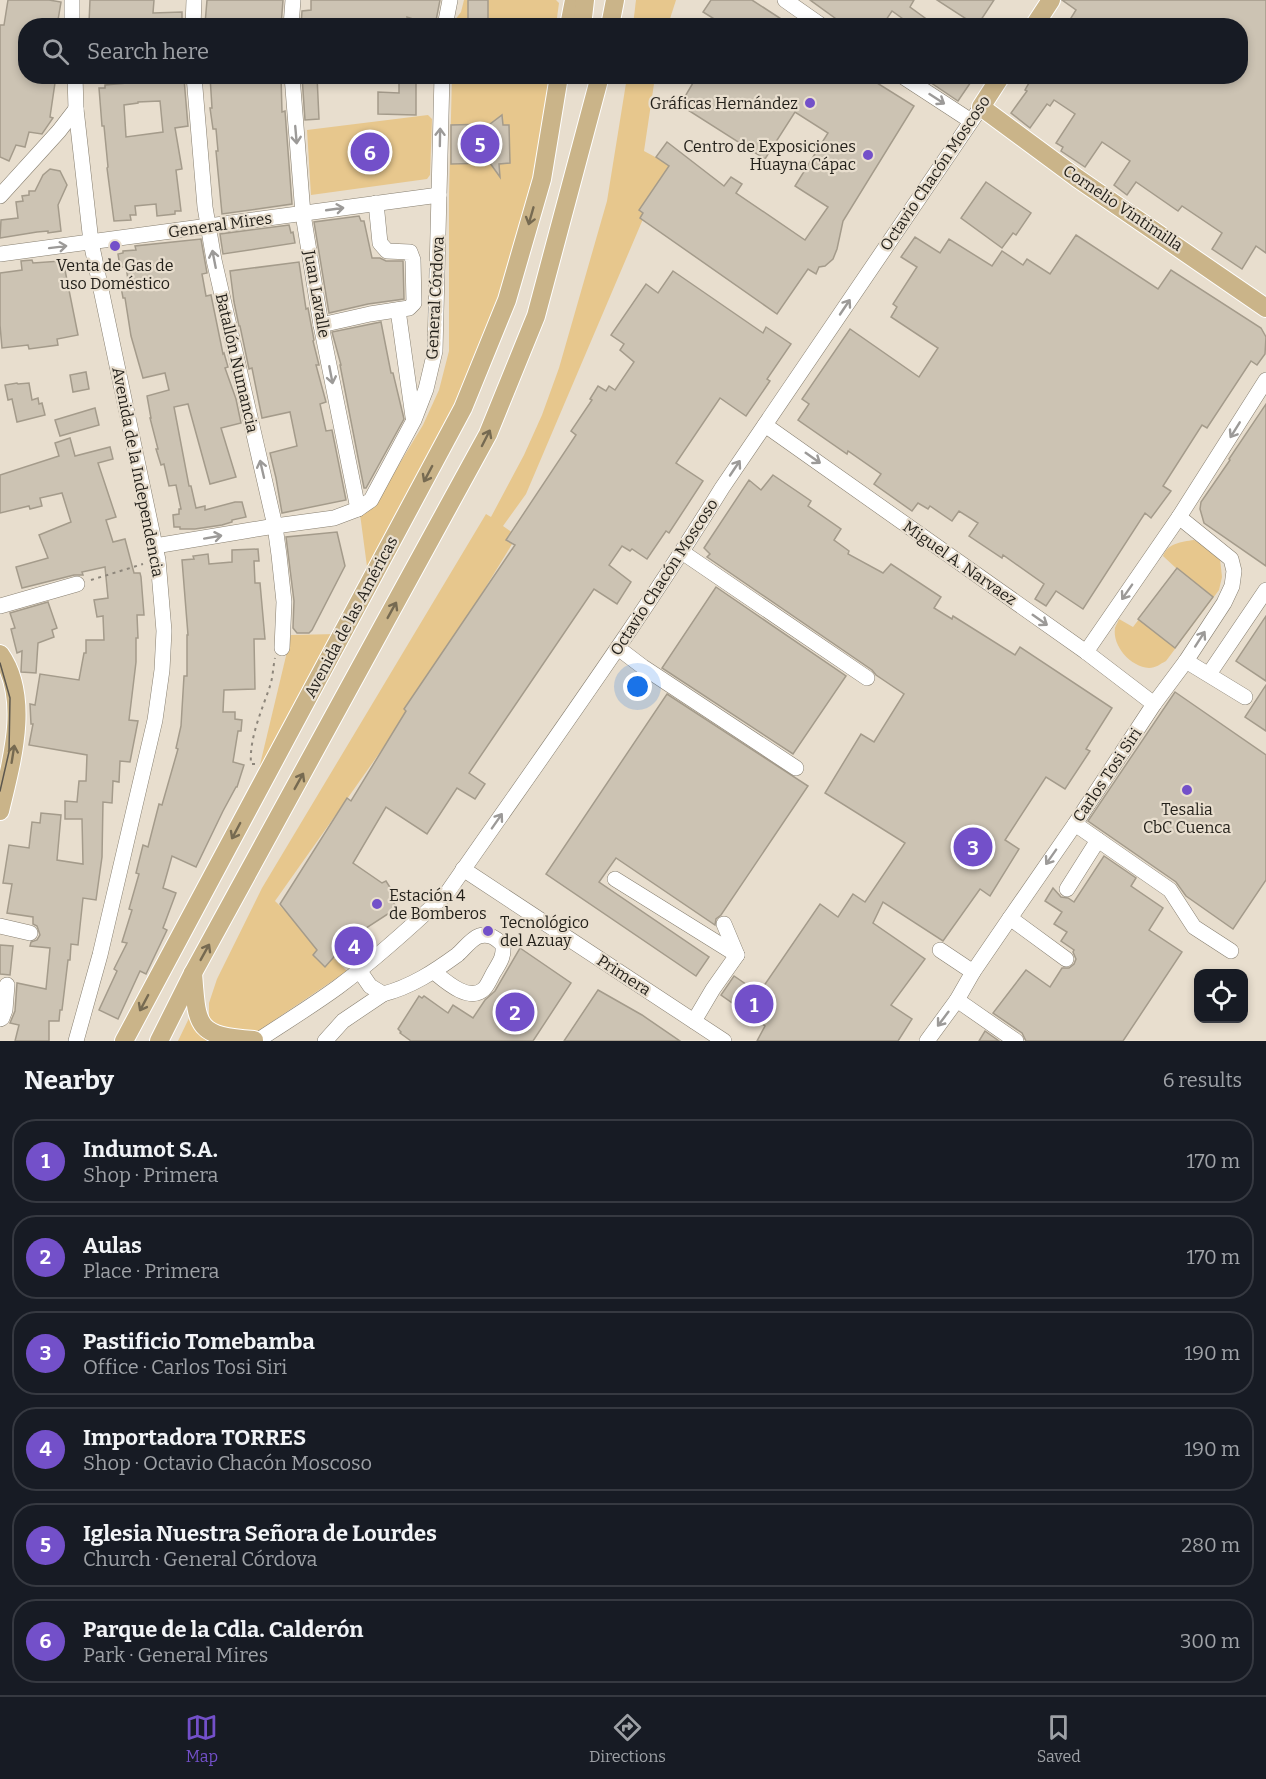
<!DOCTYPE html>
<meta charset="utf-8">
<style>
body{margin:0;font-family:Bitter,serif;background:#20242c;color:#f1f3f6}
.controls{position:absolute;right:18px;bottom:18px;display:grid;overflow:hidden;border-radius:12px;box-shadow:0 3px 9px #0003}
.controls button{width:54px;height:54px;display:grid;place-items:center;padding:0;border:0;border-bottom:2px solid #363941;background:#171b24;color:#f1f3f6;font:30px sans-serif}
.you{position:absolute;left:638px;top:687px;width:21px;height:21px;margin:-15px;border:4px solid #fff;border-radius:50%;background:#1a73e8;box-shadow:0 0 0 9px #1a73e833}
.badge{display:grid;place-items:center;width:39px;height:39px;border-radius:50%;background:#7350c9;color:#fff;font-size:20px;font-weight:700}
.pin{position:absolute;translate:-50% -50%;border:3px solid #fff;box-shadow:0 2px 6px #0006}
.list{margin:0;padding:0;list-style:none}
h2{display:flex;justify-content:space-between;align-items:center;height:78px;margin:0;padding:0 24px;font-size:26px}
h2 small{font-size:20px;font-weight:400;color:#9ea1a6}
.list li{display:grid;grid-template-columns:39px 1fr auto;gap:18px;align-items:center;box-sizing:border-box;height:84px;margin:0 12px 12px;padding:0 12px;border:2px solid #363941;border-radius:24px}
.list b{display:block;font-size:22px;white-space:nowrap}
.list p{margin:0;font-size:20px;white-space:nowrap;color:#9ea1a6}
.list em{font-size:20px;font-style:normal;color:#9ea1a6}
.icon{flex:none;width:33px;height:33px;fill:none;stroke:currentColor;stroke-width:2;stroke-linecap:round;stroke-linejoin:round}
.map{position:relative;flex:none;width:1266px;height:1041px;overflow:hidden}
.search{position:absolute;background:#171b24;box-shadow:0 3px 9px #0003;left:18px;right:18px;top:18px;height:66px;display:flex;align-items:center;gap:15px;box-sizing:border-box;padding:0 21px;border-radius:24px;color:#9ea1a6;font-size:22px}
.sheet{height:654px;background:#171b24}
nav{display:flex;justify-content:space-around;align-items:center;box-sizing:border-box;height:84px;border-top:2px solid #363941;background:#171b24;font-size:16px;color:#9ea1a6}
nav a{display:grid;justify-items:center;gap:3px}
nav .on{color:#7350c9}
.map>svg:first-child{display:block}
</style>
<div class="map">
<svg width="1266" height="1041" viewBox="0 0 1266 1041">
<rect width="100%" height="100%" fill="#e8dece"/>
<g fill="#e7c78d">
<polygon points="464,0 556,0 559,3 556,25 455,26 455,20 461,12"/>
<polygon points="636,0 676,0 668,25 633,25"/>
<polygon points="452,77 549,77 535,179 501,299 460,407 368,574 360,514 375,504 423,425 439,390 449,351 449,195"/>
<polygon points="627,77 655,77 644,151 670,165 643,219 526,494 503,526 517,536 441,660 383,748 275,901 347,971 251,1036 225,1035 209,1019 209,1003 217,979 262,888 486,514 491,517 524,455 542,415 559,368 607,201"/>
<polygon points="428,115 432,119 430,175 427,179 311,195 307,130"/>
<path d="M1194 540 1207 547 1220 559 1222 577 1219 590 1166 661C1160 664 1156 668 1149 668 1131 667 1112 646 1115 628 1116 625 1118 622 1119 619L1133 627 1177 569 1163 556C1168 543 1181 542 1194 540Z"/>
<polygon points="337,634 253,794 291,635"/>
<polygon points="191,1014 202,1034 210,1041 178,1041"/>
</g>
<g fill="#ccc3b3" stroke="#a49b8b" stroke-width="1.5" fill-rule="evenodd">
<polygon points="8,0 49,0 61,2 57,26 26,26 26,76 56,76 50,117 53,118 42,134 29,132 25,147 16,145 9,161 0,157 0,25 4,25"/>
<polygon points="90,0 154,0 153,13 182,12 182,26 127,26 127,23 89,23"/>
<polygon points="207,0 283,0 281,26 205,24"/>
<polygon points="311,0 440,0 435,26 407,17 408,26 301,26 302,11 311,10"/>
<polygon points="468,0 488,0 488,20 468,19"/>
<polygon points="711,0 752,0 792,26 712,26 716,20 703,12"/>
<polygon points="810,0 914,0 910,7 936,26 913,26 892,11 882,26 846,26"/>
<polygon points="937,0 994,0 977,26"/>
<polygon points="1062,0 1266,0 1266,253 1256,246 1242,269 1212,249 1222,233 1182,206 1178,211 1136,182 1127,195 1114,185 1130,161 1102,142 1085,167 1061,151 1063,147 1056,143 1075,114 1054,100 1050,106 1047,104 1030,128 1011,113 1027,91 1025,90 1033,76 1240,76 1240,26 1066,26 1076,10"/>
<path d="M127 76H183V79H184L188 126 175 128 182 169 176 170 181 211H175V214L157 216 156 204 135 206 136 215H130L131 220 114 221 107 168 108 167 104 126H102L99 88H105V85L127 83ZM160 101 163 132 126 137 124 105 138 103V102Z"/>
<polygon points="210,76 281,76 282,112 285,111 292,204 222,214 216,151 218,151 216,129 213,129 210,108 212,108"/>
<polygon points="302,76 317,76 319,119 305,120"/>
<polygon points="399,76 416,76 416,115 378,114 378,92 399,93"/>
<polygon points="697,76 866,76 914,106 843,221 837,249 833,259 825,266 819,267 816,274 808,269 777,314 640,218 643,213 639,210 669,166 656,157 667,142 724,186 731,177 742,184 736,193 805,240 828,207 795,186 828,133 795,112 765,159 680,105"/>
<polygon points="921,76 975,76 958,101"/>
<polygon points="502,115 503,125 509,125 510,163 499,164 500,177 490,163 451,164 451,125 490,124"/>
<polygon points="50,169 60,171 67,185 58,205 61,231 48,233 48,231 37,232 0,238 1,220 18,218 16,202 23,201 22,196 29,195 29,191 35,191 43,175"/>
<polygon points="986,182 1031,213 1016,235 1013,233 1002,248 961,218"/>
<polygon points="359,216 361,221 364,221 372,258 380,258 386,261 403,261 404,299 368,304 329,313 314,222"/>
<polygon points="289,225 291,233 293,232 295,243 223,254 220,234"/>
<polygon points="1076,235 1158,289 1171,270 1261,328 1266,337 1265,354 1257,365 1251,361 1207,428 1202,425 1163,486 1171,491 1151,518 1145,513 1083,609 1056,591 1046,606 1035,599 1044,584 1003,555 1002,558 969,536 978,523 959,511 952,521 930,506 928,509 918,503 912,511 874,484 881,474 848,451 847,454 798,420 809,404 802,399 850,329 919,377 938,348 891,317 897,307 893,304 917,267 901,257 915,237 940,253 949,239 992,266 1002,251 1023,265 1027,259 1050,274"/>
<polygon points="201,239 207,273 202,274 206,296 211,295 223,354 224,353 228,367 225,368 236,399 241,423 221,428 236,477 210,484 188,404 174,407 189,486 191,486 196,508 205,506 205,510 235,502 242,502 246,517 232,520 232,522 222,525 195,529 180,529 180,527 174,527 173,515 179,514 179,509 181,509 176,485 169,486 164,464 161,465 156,449 158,449 150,418 151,418 147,396 169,390 165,373 143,378 131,336 125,298 123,298 121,287 129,286 126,267 120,267 118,254 123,253 123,251 136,250 135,246"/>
<polygon points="32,260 33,263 61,261 62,270 65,270 78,335 57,339 58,345 29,349 28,345 2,348 0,325 0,273 22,270 21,261"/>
<polygon points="299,262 306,309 308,308 314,340 313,341 319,365 316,365 326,402 320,404 326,431 332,430 346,500 282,513 276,478 270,453 297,446 290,412 262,418 252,368 249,369 240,326 239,326 234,302 230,271"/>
<polygon points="673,271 763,333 766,327 791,344 767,379 770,381 746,416 720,398 676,463 703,481 669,533 666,531 647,559 632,549 630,551 622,546 609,565 631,582 617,604 594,589 469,773 485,784 475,799 457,788 427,834 386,807 353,863 382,883 386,881 396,897 391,899 397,908 363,930 352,942 349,940 325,967 313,955 317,950 280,904 347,798 351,801 406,711 404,709 515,545 506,540 576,435 571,431 592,400 590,399 598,386 606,391 609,386 615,390 634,362 620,350 624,344 611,335 646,284 658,293"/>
<polygon points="381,322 391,373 393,373 404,419 366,488 364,488 340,365 341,365 332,332"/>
<polygon points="86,372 89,389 73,392 70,375"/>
<polygon points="17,383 18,384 29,383 32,400 38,398 39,404 42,403 45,415 17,422 12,399 8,400 5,385"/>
<polygon points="1266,404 1266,566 1204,523 1200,509 1201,502 1230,460 1229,459"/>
<polygon points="95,408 99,425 60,436 55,420"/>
<polygon points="70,438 75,456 110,447 113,459 98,463 116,517 106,520 113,542 125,539 134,573 140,573 141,577 144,615 137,615 138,638 136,638 136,662 129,720 138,721 130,762 120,761 119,782 113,781 112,803 103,802 102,857 96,900 83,898 78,945 71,944 70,960 68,960 62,1010 60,1010 59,1021 49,1021 49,1041 15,1041 19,1025 10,1023 15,1011 17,983 46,989 50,948 30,946 31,942 37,940 40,935 37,926 33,924 33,917 7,913 12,884 3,883 9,845 29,848 32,822 40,823 41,813 61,815 57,860 83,864 82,819 65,819 65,801 77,802 79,781 86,781 87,755 29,745 33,724 31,724 30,704 35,705 40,674 79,680 84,653 86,653 86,640 104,640 103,616 97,617 94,600 108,598 105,567 82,572 83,575 74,575 22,588 16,567 48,558 39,535 71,522 62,493 40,498 42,506 30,509 29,506 0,513 0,475 59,456 55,443"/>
<polygon points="773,475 811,501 808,506 841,529 834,540 849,551 848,554 883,573 891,564 941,597 934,608 952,619 953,616 1015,655 1020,647 1112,708 1086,749 1090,751 1065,789 1046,777 1005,840 1019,849 990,896 980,889 943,941 883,902 873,923 925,959 891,1005 912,1019 898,1041 757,1041 765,1026 721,995 734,976 759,993 820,904 838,917 853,894 865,902 905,843 825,793 861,734 874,742 904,694 876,675 872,670 707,557 710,554 704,548 749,480 761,490"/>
<polygon points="337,532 345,566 312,630 309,633 297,633 293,628 294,601 286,537"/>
<polygon points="258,549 259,561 254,561 255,583 260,583 265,639 254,639 255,689 224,690 223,712 235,712 235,719 242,720 241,731 238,731 233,762 244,765 237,787 236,787 223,811 196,867 172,856 163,888 176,893 163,928 167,930 146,974 140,971 118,1019 99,1010 117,971 114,969 127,943 122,942 132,910 129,909 139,874 136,873 143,845 148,847 159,804 162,805 178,749 176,748 181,726 184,676 187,676 187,635 188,635 182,560 194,559 193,556 208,554 209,564 232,562 232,550"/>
<polygon points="1177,568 1213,597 1175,648 1138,619"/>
<polygon points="716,587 846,676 793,754 662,668"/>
<polygon points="48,602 57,628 52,630 54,637 38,643 36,673 21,672 22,651 17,653 11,629 15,628 10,613"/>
<polygon points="1266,616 1266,681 1236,661"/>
<polygon points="1266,685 1266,731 1245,717"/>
<polygon points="1175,692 1266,755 1266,880 1233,929 1186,896 1176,882 1088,821"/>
<polygon points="667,694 808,786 721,915 716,919 715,925 616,858 599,882 709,957 696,976 546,874"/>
<polygon points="1104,856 1136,878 1131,886 1163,908 1149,930 1182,952 1123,1041 1026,1041 1022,1033 993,1013 1026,970 1050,987 1062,968 1069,968 1074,964 1076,959 1073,952 1074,950 1061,941 1067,932 1054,924 1062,912 1045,901 1053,888 1061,897 1068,898 1074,902"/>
<polygon points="0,945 13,946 10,975 0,974"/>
<polygon points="520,948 571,983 533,1041 411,1041 400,1033 401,1032 398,1029 419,996 422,998 424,996 448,1013 453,1005 473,1018 485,1000 495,991"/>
<polygon points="598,990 642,1015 680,1041 564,1041"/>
<polygon points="985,1031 999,1041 979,1041"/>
</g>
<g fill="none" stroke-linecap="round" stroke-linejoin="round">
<defs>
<g id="minor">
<polyline points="785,0 822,26"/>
<polyline points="72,26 72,0"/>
<polyline points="193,26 194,0"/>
<polyline points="291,26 293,0"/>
<polyline points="445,26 450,0"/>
<polyline points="75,76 76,109 91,242 158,560 164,631 162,670 155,720 100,955 76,1041"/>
<polyline points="194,76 205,207 214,260 275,526 279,555 284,602 282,648"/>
<polyline points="292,76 303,214 321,325 358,509"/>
<polyline points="902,76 971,121"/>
<polyline points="0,196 59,131 76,109"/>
<polyline points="0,254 439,195"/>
<polyline points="398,310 413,417"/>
<polyline points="321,325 370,314 409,308 414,303 413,260 410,252 387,251 380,243 376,203"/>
<polyline points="765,425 1086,652 1154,704"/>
<polyline points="155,546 275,526 334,518 358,509 371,500 414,420 426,389 435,351 442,76"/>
<polyline points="682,552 867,678"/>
<polyline points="0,606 77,584"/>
<polyline points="618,648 643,667 796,768"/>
<polyline points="1086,652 1179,517 1266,380"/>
<polyline points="1186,661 1245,697"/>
<polyline points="1209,674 1266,590"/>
<polyline points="1075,824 1170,890 1194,927 1231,951"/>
<polyline points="463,869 724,1041"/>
<polyline points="615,879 737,955"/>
<polyline points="1067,889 1098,840"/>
<polyline points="1010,918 1066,959"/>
<polyline points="0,926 30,933"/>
<polyline points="940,950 973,972"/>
<path d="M359 970 370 986 383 994C411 987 435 971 457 955 464 949 471 939 479 936 489 933 496 938 503 945 504 957 500 962 494 972 491 977 488 985 484 989 469 1003 445 981 434 972"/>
<polyline points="957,1000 1016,1041"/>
<polyline points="0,1019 2,1018 5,1010 7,985"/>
<polyline points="694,1021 713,989 737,955 724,924"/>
<path d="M257 1041C284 1023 312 1006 338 987 377 958 412 926 447 893 540 759 636 627 722 488L981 107"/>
<polyline points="325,1041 343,1021 383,994"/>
<polyline points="927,1041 957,1000 973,972 1010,918 1075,824 1154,704 1186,661 1224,603 1232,586 1234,571 1231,559 1179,517"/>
</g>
<g id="major">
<polyline points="569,26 574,0"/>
<polyline points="582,26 585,0"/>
<polyline points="610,26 615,0"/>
<polyline points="1034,26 1051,0"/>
<polyline points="1001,76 981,107 1077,178 1266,308"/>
<path d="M0 654C31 698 11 764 0 811"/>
<path d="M193 973C197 1027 196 1036 254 1040"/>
<polyline points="124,1041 463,408 507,300 542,179 559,76"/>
<polyline points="159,1041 193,973 488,434 536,316 600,76"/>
</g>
</defs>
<use href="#minor" stroke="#877f70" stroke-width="16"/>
<use href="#major" stroke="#fff" stroke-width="20"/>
<g stroke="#8d867b" stroke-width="2" stroke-dasharray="3 4.5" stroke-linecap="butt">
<polyline points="91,580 143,564"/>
<path d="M255 764H251C249 738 262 710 270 686 273 677 273 667 275 658"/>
</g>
<use href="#minor" stroke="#fff" stroke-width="15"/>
<use href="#major" stroke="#cab489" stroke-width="18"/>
<polyline stroke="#5c574e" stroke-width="1.5" points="0,663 10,698 9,752 0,791"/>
</g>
<defs><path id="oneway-shaft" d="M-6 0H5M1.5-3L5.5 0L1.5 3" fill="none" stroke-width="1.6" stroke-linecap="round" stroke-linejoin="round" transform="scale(1.5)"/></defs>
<g stroke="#9c9a98">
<use href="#oneway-shaft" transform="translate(937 99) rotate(33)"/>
<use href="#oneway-shaft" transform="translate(296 135) rotate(85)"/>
<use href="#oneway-shaft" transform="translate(440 137) rotate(-89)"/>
<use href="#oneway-shaft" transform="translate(335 209) rotate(-8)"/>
<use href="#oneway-shaft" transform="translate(58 247) rotate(-7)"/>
<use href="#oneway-shaft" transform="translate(214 259) rotate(-101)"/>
<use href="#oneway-shaft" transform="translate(845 307) rotate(-56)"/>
<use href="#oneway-shaft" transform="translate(331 375) rotate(79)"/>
<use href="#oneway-shaft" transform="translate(1235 430) rotate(122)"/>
<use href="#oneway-shaft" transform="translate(813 458) rotate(35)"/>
<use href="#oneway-shaft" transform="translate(735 468) rotate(-56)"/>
<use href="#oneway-shaft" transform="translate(262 469) rotate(-103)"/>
<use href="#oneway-shaft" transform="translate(213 537) rotate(-10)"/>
<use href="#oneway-shaft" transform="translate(1127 592) rotate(125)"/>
<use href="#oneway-shaft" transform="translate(1040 620) rotate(35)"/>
<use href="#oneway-shaft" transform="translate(1200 639) rotate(-57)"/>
<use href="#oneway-shaft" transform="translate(497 821) rotate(-55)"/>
<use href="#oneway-shaft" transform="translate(1051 857) rotate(125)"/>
<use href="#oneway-shaft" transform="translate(943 1019) rotate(127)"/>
</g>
<g stroke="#766a51">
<use href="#oneway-shaft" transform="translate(531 216) rotate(106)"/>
<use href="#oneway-shaft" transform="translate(486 438) rotate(-63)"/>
<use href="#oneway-shaft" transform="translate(428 474) rotate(118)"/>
<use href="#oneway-shaft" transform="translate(392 610) rotate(-61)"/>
<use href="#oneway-shaft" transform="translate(13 754) rotate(-81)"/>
<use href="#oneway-shaft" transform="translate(299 781) rotate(-61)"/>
<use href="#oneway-shaft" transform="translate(236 831) rotate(118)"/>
<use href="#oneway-shaft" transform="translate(205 952) rotate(-61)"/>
<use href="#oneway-shaft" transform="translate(144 1003) rotate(118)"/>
</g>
<g fill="#7350c9" stroke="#e8dece" stroke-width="2">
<circle cx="810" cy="103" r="6"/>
<circle cx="868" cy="155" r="6"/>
<circle cx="115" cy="246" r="6"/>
<circle cx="1187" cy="790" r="6"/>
<circle cx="377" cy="904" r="6"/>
<circle cx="488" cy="931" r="6"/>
</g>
<g text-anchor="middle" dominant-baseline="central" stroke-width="4.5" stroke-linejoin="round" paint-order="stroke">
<g font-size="16" fill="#221f19" stroke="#e8dece" text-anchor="end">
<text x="798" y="103">Gráficas Hernández</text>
<text x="856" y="146">Centro de Exposiciones<tspan x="856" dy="18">Huayna Cápac</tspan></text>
<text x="115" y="265" text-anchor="middle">Venta de Gas de<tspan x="115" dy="18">uso Doméstico</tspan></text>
<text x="1187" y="809" text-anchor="middle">Tesalia<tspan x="1187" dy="18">CbC Cuenca</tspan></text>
<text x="389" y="895" text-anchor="start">Estación 4<tspan x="389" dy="18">de Bomberos</tspan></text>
<text x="500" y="922" text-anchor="start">Tecnológico<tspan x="500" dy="18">del Azuay</tspan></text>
</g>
<g font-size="16" fill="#221f19" stroke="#e8dece">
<text transform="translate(935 173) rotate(-56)">Octavio Chacón Moscoso</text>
<text transform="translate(1123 208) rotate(34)">Cornelio Vintimilla</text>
<text transform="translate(220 225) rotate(-8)">General Mires</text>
<text transform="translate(317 294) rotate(80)">Juan Lavalle</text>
<text transform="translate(435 298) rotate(-87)">General Córdova</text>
<text transform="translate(237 363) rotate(77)">Batallón Numancia</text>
<text transform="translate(138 472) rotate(79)">Avenida de la Independencia</text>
<text transform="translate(960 563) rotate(35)">Miguel A. Narvaez</text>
<text transform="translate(664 577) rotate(-57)">Octavio Chacón Moscoso</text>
<text transform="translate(351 617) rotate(-62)">Avenida de las Américas</text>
<text transform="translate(1107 775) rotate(-56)">Carlos Tosi Siri</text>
<text transform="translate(624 975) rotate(33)">Primera</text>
</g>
</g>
</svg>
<div class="controls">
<button><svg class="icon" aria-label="locate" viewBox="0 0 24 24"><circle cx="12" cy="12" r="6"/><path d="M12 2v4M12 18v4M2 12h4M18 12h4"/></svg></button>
</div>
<div class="you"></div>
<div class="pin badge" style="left:754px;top:1004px">1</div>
<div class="pin badge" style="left:515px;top:1012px">2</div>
<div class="pin badge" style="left:973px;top:847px">3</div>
<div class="pin badge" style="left:354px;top:946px">4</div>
<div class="pin badge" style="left:480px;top:144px">5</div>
<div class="pin badge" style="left:370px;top:152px">6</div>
<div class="search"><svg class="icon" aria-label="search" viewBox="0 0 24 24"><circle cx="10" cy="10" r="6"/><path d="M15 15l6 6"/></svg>Search here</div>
</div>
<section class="sheet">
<h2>Nearby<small>6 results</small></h2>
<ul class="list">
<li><span class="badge">1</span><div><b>Indumot S.A.</b><p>Shop · Primera</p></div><em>170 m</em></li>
<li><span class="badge">2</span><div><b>Aulas</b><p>Place · Primera</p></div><em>170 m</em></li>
<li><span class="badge">3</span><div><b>Pastificio Tomebamba</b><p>Office · Carlos Tosi Siri</p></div><em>190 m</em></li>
<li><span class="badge">4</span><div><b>Importadora TORRES</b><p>Shop · Octavio Chacón Moscoso</p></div><em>190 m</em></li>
<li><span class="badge">5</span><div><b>Iglesia Nuestra Señora de Lourdes</b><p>Church · General Córdova</p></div><em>280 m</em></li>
<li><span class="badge">6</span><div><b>Parque de la Cdla. Calderón</b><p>Park · General Mires</p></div><em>300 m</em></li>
</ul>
</section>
<nav>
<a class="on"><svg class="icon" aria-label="map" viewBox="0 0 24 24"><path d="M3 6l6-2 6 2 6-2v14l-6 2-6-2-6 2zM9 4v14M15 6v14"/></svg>Map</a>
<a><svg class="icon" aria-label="directions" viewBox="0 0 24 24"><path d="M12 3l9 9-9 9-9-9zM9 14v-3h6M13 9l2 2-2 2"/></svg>Directions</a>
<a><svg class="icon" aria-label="saved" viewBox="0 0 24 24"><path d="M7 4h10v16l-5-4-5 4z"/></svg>Saved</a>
</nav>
